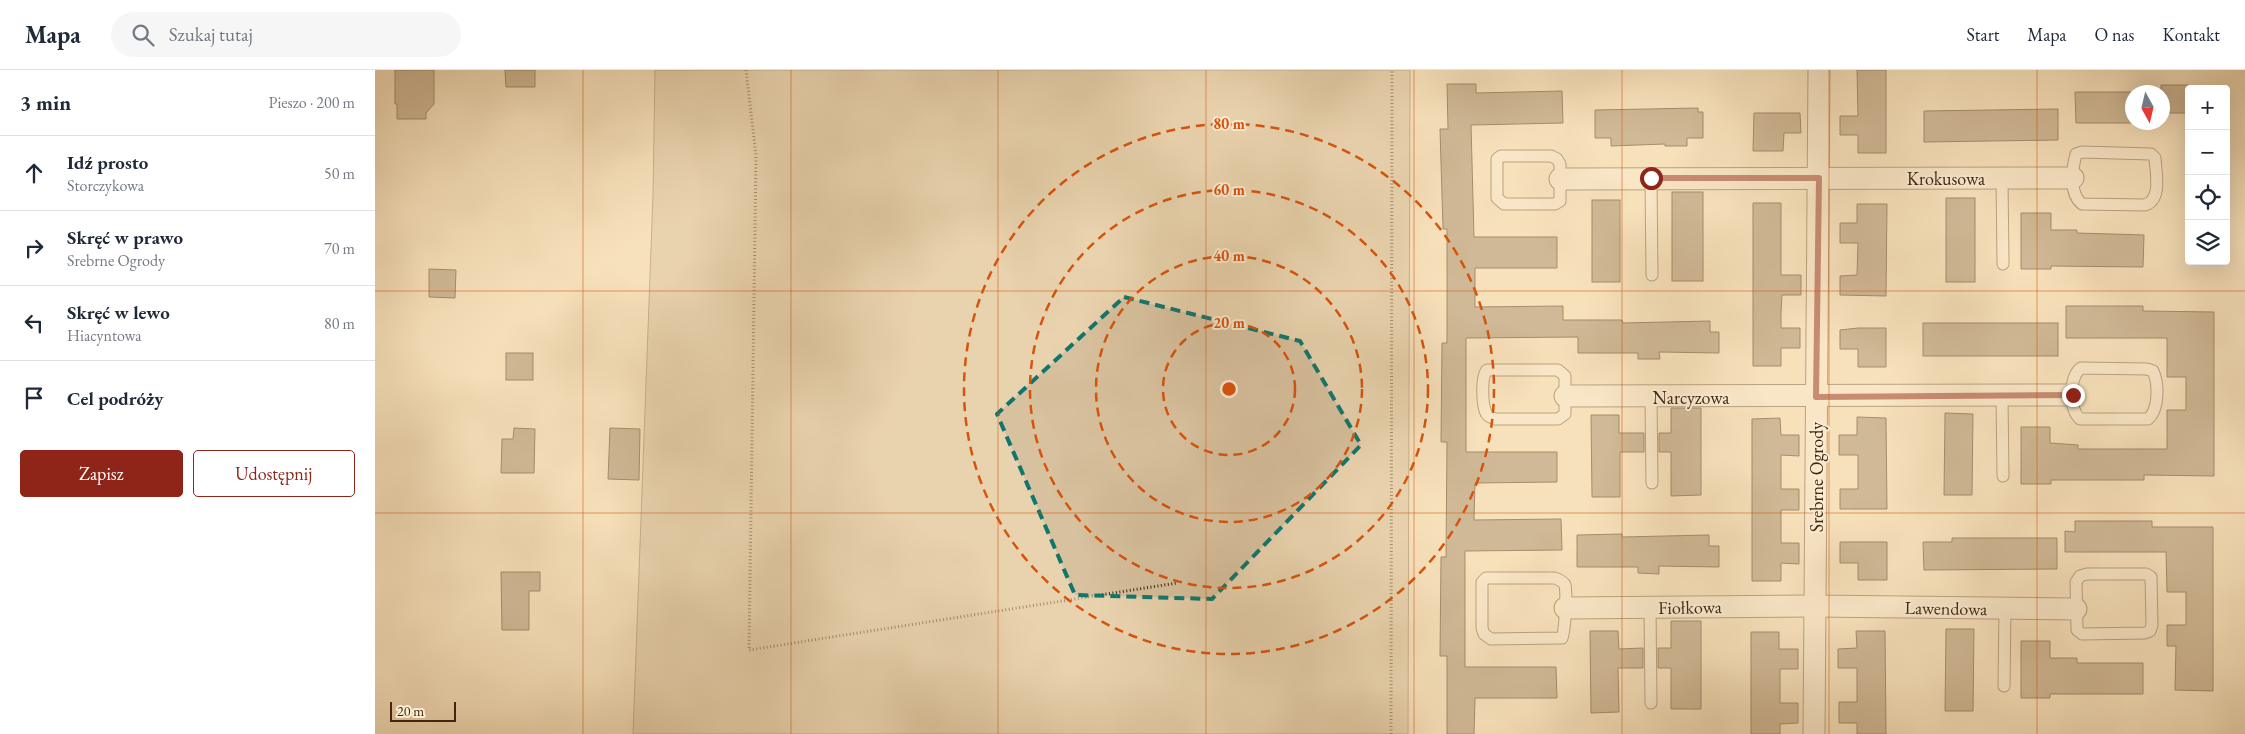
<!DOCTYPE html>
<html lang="pl">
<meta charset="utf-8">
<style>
body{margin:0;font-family:"EB Garamond",serif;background:#f6f6f7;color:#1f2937}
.controls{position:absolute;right:15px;top:15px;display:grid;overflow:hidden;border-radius:5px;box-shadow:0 5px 20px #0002}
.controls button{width:45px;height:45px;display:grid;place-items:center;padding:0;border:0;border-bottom:1px solid #e0e1e3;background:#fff;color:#1f2937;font:25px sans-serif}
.compass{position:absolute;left:1750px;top:15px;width:45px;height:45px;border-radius:50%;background:#fff;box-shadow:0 5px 20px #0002;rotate:172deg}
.scale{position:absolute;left:15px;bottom:12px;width:66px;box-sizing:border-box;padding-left:5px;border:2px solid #43260e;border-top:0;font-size:14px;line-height:18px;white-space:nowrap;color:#43260e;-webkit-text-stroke:4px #faecd3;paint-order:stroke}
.stop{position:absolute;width:15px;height:15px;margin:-11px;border:4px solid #8f2418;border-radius:50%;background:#fff}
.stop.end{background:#8f2418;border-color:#fff;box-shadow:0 1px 5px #0008}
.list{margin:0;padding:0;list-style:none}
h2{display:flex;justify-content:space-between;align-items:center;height:65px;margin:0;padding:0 20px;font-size:21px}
h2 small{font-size:16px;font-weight:400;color:#747a83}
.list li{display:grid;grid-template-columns:32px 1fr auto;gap:15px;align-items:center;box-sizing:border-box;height:75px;padding:0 20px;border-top:1px solid #e0e1e3}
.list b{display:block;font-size:19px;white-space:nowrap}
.list p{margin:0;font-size:16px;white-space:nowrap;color:#747a83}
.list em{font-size:16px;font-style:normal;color:#747a83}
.actions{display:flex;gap:10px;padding:15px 20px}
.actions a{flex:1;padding:11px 0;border:1px solid #8f2418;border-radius:5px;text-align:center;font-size:18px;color:#8f2418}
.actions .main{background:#8f2418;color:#fff}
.icon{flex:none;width:28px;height:28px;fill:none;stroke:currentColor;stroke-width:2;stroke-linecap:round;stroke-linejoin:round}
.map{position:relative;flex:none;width:1870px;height:664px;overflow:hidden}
header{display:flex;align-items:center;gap:30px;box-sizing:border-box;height:70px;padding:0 25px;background:#fff;border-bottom:1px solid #e0e1e3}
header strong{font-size:24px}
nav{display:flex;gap:28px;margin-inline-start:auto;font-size:18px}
.search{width:350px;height:45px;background:#f6f6f7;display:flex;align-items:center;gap:12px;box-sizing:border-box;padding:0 18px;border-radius:28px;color:#747a83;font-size:19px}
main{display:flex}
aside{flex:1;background:#fff}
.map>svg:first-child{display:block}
</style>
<header>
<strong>Mapa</strong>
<div class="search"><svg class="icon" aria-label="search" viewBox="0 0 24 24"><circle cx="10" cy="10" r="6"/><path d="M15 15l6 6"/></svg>Szukaj tutaj</div>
<nav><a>Start</a><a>Mapa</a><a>O nas</a><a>Kontakt</a></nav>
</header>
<main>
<aside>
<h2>3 min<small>Pieszo · 200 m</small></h2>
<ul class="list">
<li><svg class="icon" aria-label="ahead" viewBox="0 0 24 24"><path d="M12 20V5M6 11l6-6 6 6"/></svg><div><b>Idź prosto</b><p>Storczykowa</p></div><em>50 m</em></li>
<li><svg class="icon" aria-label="right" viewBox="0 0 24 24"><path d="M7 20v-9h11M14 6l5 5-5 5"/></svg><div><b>Skręć w prawo</b><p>Srebrne Ogrody</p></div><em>70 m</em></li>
<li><svg class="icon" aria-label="left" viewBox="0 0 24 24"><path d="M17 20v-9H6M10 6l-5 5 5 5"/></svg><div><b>Skręć w lewo</b><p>Hiacyntowa</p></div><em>80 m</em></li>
<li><svg class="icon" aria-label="arrive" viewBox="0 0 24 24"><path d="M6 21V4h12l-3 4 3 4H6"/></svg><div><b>Cel podróży</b></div></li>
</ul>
<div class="actions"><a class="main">Zapisz</a><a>Udostępnij</a></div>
</aside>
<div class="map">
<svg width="1870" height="664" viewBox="0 0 1870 664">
<rect width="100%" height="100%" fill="#f7e1bb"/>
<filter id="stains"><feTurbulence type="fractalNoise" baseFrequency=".004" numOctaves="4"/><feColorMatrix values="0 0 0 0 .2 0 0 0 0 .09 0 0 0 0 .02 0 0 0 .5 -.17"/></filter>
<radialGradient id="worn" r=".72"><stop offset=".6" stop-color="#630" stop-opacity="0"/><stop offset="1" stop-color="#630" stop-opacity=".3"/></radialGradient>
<polygon fill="#d8c19e" stroke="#8e7456" points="280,0 1035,0 1033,664 258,664 278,125"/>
<g fill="#a18768" stroke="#43260e">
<polygon points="20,0 59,0 59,34 51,43 51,49 22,49 22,34 20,34"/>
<polygon points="130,0 160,0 160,17 131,17"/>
<polygon points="1482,0 1511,0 1511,83 1483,83 1483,65 1465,65 1465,46 1483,46"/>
<polygon points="1072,14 1101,14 1101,23 1187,21 1188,53 1096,55 1099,167 1182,167 1182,198 1100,198 1100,237 1188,236 1188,250 1247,250 1248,253 1335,251 1335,262 1344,262 1344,283 1284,282 1285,289 1263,289 1263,283 1203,283 1203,267 1091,268 1091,382 1182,382 1182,412 1100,413 1099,450 1186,449 1187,480 1090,481 1090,597 1181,597 1182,628 1100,628 1099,664 1072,664 1072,586 1065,586 1066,487 1071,487 1072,372 1066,372 1067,273 1072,273 1072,159 1068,159 1065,59 1073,59"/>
<polygon points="1786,15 1814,15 1814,43 1788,43 1788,22 1758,22 1758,52 1768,53 1701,53 1700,22 1786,22"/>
<polygon points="1323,38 1323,42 1328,42 1328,68 1312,68 1312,76 1290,76 1290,74 1236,76 1236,68 1220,68 1220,40"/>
<polygon points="1683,39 1683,70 1549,72 1549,41"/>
<polygon points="1379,43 1425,43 1426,63 1409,63 1408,81 1378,81"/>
<rect x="1297" y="122" width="31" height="89"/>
<rect x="1571" y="128" width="29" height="84"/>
<rect x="1217" y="130" width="28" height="82"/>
<polygon points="1378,133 1406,133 1406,205 1426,205 1426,225 1407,225 1406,242 1406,258 1425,258 1425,278 1406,278 1406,296 1378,296"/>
<polygon points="1482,134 1512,134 1511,226 1465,225 1465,206 1482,205 1483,173 1465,173 1465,153 1482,153"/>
<polygon points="1646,143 1676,143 1676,160 1702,160 1702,163 1769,165 1768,197 1676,196 1676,199 1646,199"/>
<polygon points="54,199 81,200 80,228 54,227"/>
<polygon points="1691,236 1768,236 1768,241 1839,242 1839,406 1769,405 1769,410 1676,410 1676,414 1646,414 1646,357 1675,357 1675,373 1703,375 1703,379 1792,379 1792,340 1811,340 1811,307 1792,307 1792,268 1691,268"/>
<rect x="1548" y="253" width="135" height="33"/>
<polygon points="1483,258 1511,258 1511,297 1483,297 1483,279 1465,279 1465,260"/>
<rect x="131" y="283" width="27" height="27"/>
<polygon points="1296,338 1326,338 1326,425 1296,426 1296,382 1284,382 1284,363 1296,363"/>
<polygon points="1570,343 1598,344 1597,425 1569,425"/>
<polygon points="1216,345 1244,345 1244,363 1269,363 1269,382 1245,382 1245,427 1217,427"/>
<polygon points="1482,347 1511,348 1512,439 1465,439 1465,419 1483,419 1483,385 1464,385 1464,365 1482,365"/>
<polygon points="1405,348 1406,365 1424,365 1424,386 1406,385 1406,419 1424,419 1424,440 1406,440 1406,473 1424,473 1424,494 1406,493 1406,511 1377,511 1377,349"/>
<polygon points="139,358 160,359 159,403 126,403 127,369 138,369"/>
<polygon points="235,358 265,359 264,410 233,409"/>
<polygon points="1700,451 1777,451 1777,457 1838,457 1838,621 1800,620 1801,576 1792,576 1792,555 1811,555 1811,522 1792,522 1791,482 1690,482 1690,461 1700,462"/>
<polygon points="1247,464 1247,467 1334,465 1334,476 1344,476 1344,497 1284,496 1284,504 1263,503 1263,497 1202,497 1202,465"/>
<polygon points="1577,468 1682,468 1682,499 1549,500 1548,472 1577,472"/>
<polygon points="1465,472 1512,472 1512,510 1483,510 1483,493 1465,493"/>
<polygon points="126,502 165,502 165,521 154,521 154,560 127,560"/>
<polygon points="1296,551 1326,551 1326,639 1296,639 1296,598 1283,598 1283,578 1296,578"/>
<polygon points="1571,559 1599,559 1598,641 1570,641"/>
<polygon points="1215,561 1243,561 1244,579 1268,578 1268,598 1243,598 1244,642 1216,643"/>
<polygon points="1481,561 1510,561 1511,664 1482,664 1482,653 1464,653 1464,632 1482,632 1482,598 1463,598 1463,579 1482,578"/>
<polygon points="1376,562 1404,562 1404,579 1423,579 1423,599 1405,599 1405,633 1423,633 1423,653 1405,654 1405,664 1376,664"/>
<polygon points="1646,571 1675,571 1675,588 1702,588 1702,593 1768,593 1768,624 1675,624 1675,628 1646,628"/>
</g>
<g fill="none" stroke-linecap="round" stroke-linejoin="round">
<defs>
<g id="lane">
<path d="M1707 82 1776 84 1780 88C1781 103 1787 130 1770 135L1707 134C1694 124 1697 99 1701 84Z"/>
<polygon points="1126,86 1176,86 1182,89 1185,94 1185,131 1180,134 1129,134 1122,128 1122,89"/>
<polyline points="1276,108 1277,205"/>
<polyline points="1627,108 1628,194"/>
<path d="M1706 298 1772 299 1778 301C1784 314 1784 340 1773 349H1705C1694 339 1694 307 1706 298Z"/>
<path d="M1112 300H1183L1190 306V344L1183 349H1120C1116 347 1113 347 1111 343 1107 335 1106 306 1112 300Z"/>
<polyline points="1627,326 1628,406"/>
<polyline points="1276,327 1277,413"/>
<polygon points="1712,504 1771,504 1776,507 1777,555 1775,561 1770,563 1707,564 1702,560 1701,512 1705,506"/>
<path d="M1111 508H1180C1184 510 1188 511 1190 515 1192 525 1190 560 1187 568L1116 569 1109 564 1107 558V512Z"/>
<polyline points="1275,538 1276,633"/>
<polyline points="1629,616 1630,539"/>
</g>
<g id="street">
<polyline points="1185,109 1698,108"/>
<polyline points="1190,326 1698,325"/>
<polyline points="1190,538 1441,536 1701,539"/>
<polyline points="1439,664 1444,0"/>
</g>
</defs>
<use href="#lane" stroke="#705539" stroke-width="13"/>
<use href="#street" stroke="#705539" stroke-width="23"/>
<g stroke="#43260e" stroke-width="3" stroke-dasharray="1 2.5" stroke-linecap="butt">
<polyline points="371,0 381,86 374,580 802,513"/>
<polyline points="1016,664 1017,0"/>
</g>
<use href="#lane" stroke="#faecd3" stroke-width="11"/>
<use href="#street" stroke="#faecd3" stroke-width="21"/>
</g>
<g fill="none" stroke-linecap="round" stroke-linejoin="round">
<polyline stroke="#8f2418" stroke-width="6" points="1276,108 1444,108 1441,327 1698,325"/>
</g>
<path d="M0 0H1870V664H0ZM749 227 925 271 986 375 837 529 700 525 622 344Z" fill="#f7e1bb" fill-opacity=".55" fill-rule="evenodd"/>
<path fill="none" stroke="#0f766e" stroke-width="4" stroke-dasharray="10 6" stroke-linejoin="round" d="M749 227 925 271 986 375 837 529 700 525 622 344Z"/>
<path fill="none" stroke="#d8540c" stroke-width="1" stroke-opacity="0.55" d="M208 0V664M416 0V664M623 0V664M831 0V664M1039 0V664M1247 0V664M1454 0V664M1662 0V664M0 221H1870M0 443H1870"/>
<g fill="none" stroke="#d8540c" stroke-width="2.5" stroke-dasharray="9 6">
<circle cx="854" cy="319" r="66"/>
<circle cx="854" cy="319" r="133"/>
<circle cx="854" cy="319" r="199"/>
<circle cx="854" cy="319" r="265"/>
</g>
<g text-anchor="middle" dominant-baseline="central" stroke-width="4" stroke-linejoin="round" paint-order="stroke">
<g font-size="18" fill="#43260e" stroke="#faecd3">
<text x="1571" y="108">Krokusowa</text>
<text x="1316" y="327">Narcyzowa</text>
<text transform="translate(1441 407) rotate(-90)">Srebrne Ogrody</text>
<text transform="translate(1315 537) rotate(-1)">Fiołkowa</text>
<text transform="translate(1571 538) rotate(1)">Lawendowa</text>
</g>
</g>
<circle cx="854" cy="319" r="8" fill="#d8540c" stroke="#faecd3" stroke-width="2.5"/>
<g font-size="15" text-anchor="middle" font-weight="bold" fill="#d8540c" stroke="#faecd3" stroke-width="4" stroke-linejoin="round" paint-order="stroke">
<text x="854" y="59">80 m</text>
<text x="854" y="125">60 m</text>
<text x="854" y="191">40 m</text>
<text x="854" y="258">20 m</text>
</g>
<rect width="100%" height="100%" filter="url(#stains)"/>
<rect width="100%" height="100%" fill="url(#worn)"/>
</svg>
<div class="controls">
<button>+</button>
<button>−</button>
<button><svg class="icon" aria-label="locate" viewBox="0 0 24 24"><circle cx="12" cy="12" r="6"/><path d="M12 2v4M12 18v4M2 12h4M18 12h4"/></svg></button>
<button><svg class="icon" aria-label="layers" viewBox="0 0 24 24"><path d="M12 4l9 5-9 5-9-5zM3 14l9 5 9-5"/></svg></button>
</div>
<svg class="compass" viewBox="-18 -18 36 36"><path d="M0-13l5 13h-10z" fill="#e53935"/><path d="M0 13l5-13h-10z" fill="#747a83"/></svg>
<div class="scale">20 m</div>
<div class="stop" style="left:1276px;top:108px"></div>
<div class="stop end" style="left:1698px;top:325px"></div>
</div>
</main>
